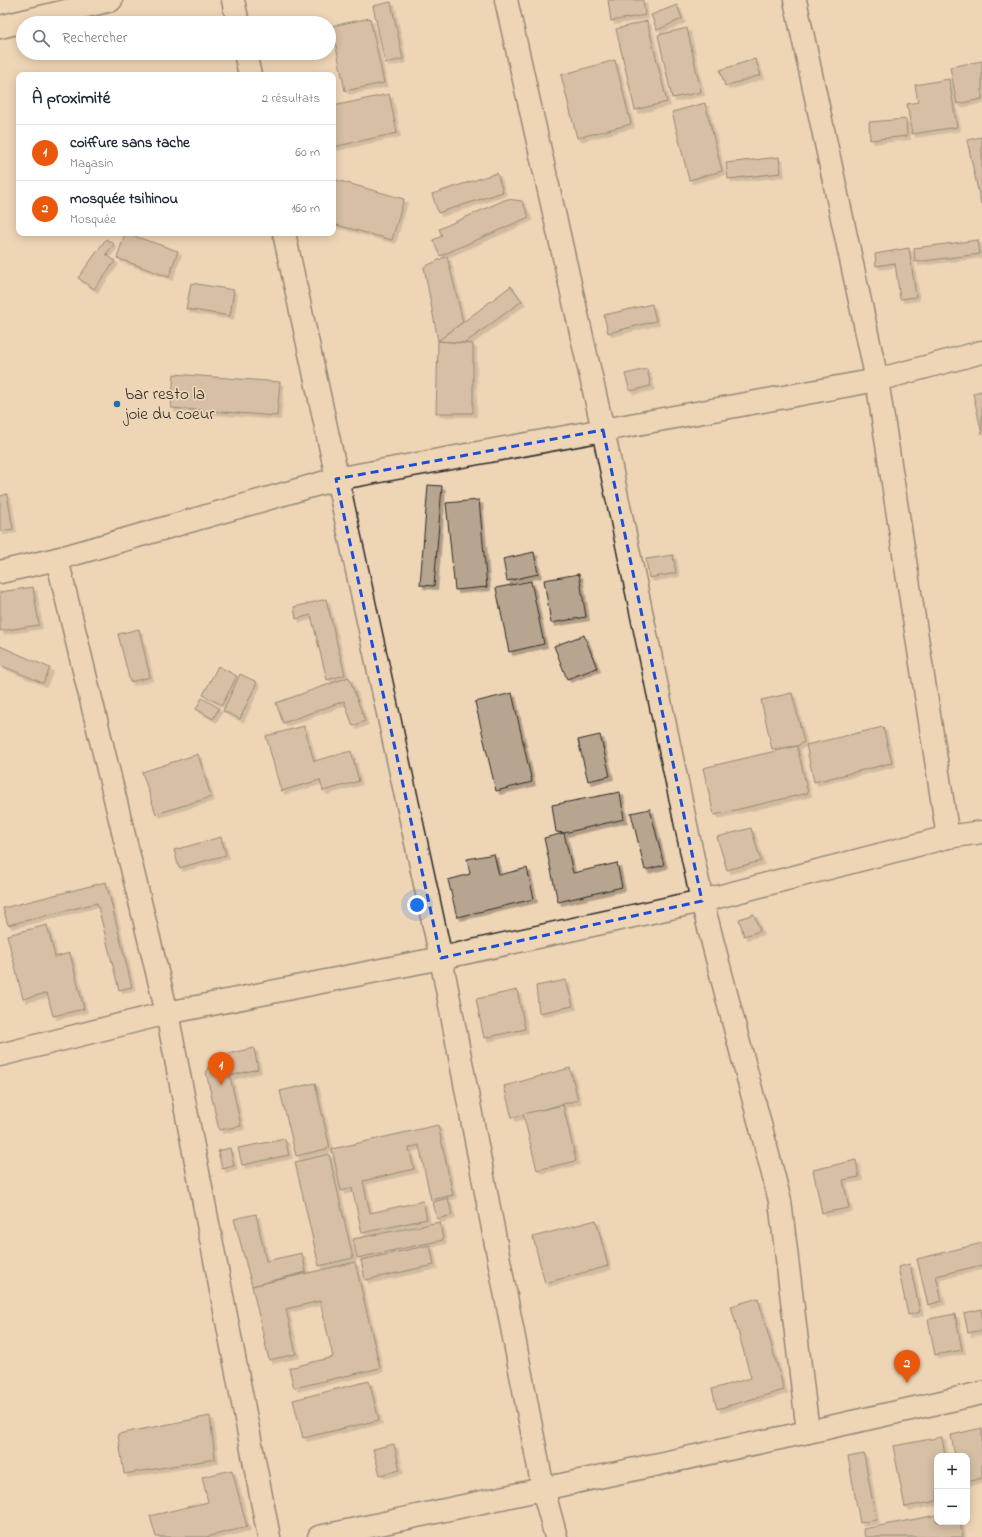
<!DOCTYPE html>
<html lang="fr">
<meta charset="utf-8">
<style>
body{margin:0;font-family:"Indie Flower",sans-serif;background:#f2f2f3;color:#1f2937}
.controls{position:absolute;right:12px;bottom:12px;display:grid;overflow:hidden;border-radius:8px;box-shadow:0 2px 10px #0003}
.controls button{width:36px;height:36px;display:grid;place-items:center;padding:0;border:0;border-bottom:1px solid #e0e1e3;background:#fff;color:#1f2937;font:20px sans-serif}
.you{position:absolute;left:417px;top:905px;width:14px;height:14px;margin:-10px;border:3px solid #fff;border-radius:50%;background:#1a73e8;box-shadow:0 0 0 6px #1a73e833}
.badge{display:grid;place-items:center;width:26px;height:26px;border-radius:50%;background:#ea580c;color:#fff;font-size:13px;font-weight:700}
.pin{position:absolute;translate:-50% -33px;filter:drop-shadow(0 1px 2px #0008)}
.pin::after{content:'';position:absolute;top:21px;width:14px;height:12px;background:inherit;clip-path:polygon(0 0,100% 0,50% 100%)}
.list{margin:0;padding:0;list-style:none}
h2{display:flex;justify-content:space-between;align-items:center;height:52px;margin:0;padding:0 16px;font-size:17px}
h2 small{font-size:13px;font-weight:400;color:#747a83}
.list li{display:grid;grid-template-columns:26px 1fr auto;gap:12px;align-items:center;box-sizing:border-box;height:56px;padding:0 16px;border-top:1px solid #e0e1e3}
.list b{display:block;font-size:15px;white-space:nowrap}
.list p{margin:0;font-size:13px;white-space:nowrap;color:#747a83}
.list em{font-size:13px;font-style:normal;color:#747a83}
.icon{flex:none;width:22px;height:22px;fill:none;stroke:currentColor;stroke-width:2;stroke-linecap:round;stroke-linejoin:round}
.map{position:relative;flex:none;width:982px;height:1537px;overflow:hidden}
.search{position:absolute;background:#fff;box-shadow:0 2px 10px #0003;left:16px;top:16px;width:320px;height:44px;display:flex;align-items:center;gap:10px;box-sizing:border-box;padding:0 14px;border-radius:22px;color:#747a83;font-size:15px}
.panel{position:absolute;background:#fff;box-shadow:0 2px 10px #0003;left:16px;top:72px;width:320px;height:164px;border-radius:8px}
.map>svg:first-child{display:block}
</style>
<div class="map">
<svg width="982" height="1537" viewBox="0 0 982 1537">
<defs>
<filter id="shadow"><feDropShadow dx="3.5" dy="3.5" stdDeviation="0" flood-color="#0004"/></filter>
</defs>
<rect width="100%" height="100%" fill="#eed5b6"/>
<filter id="ink" filterUnits="userSpaceOnUse"><feTurbulence type="fractalNoise" baseFrequency=".025" numOctaves="2"/><feDisplacementMap in="SourceGraphic" scale="8" xChannelSelector="R" yChannelSelector="G"/><feConvolveMatrix kernelMatrix="1 2 1 2 8 2 1 2 1" color-interpolation-filters="sRGB"/></filter>
<g filter="url(#ink)">
<g fill="#b8a58f" stroke="#2b2b2b" filter="url(#shadow)">
<polygon points="608,0 643,0 645,15 611,21"/>
<polygon points="391,2 403,59 385,63 373,6"/>
<polygon points="677,5 682,19 657,30 651,15"/>
<polygon points="370,18 384,83 345,91 332,26"/>
<polygon points="647,21 667,102 635,110 616,29"/>
<polygon points="687,28 701,92 672,98 658,35"/>
<polygon points="755,59 761,75 725,86 720,70"/>
<polygon points="615,60 631,124 577,138 561,75"/>
<polygon points="982,61 982,99 957,104 950,67"/>
<polygon points="949,79 957,127 912,134 907,104 918,102 915,85"/>
<polygon points="389,94 397,133 333,147 333,106"/>
<polygon points="705,103 722,171 689,180 672,112"/>
<polygon points="906,119 907,136 870,140 869,122"/>
<polygon points="982,137 982,203 981,204 967,140"/>
<polygon points="779,157 781,173 728,179 726,163"/>
<polygon points="497,173 503,192 438,213 432,194"/>
<polygon points="333,179 404,199 392,240 333,224"/>
<polygon points="507,199 522,201 529,217 440,256 433,240 442,236 439,229"/>
<polygon points="125,233 178,251 169,277 117,258"/>
<polygon points="106,239 114,244 106,254 115,261 94,289 78,278"/>
<polygon points="978,240 980,254 915,262 914,248"/>
<polygon points="909,248 916,297 900,299 895,263 876,266 875,254"/>
<polygon points="447,256 463,322 438,341 424,267"/>
<polygon points="191,283 234,290 230,316 186,309"/>
<polygon points="511,286 522,301 465,343 438,341"/>
<polygon points="652,304 656,321 608,333 604,315"/>
<polygon points="438,341 473,344 473,413 436,413"/>
<polygon points="647,369 651,386 630,391 625,374"/>
<polygon points="174,374 280,382 277,416 171,408"/>
<polygon points="982,391 982,434 973,393"/>
<polygon points="428,485 442,486 434,586 420,585"/>
<polygon points="7,494 13,529 0,531 0,496"/>
<polygon points="479,500 487,587 455,590 446,503"/>
<polygon points="534,552 538,574 507,581 503,559"/>
<polygon points="673,555 676,573 649,578 646,559"/>
<polygon points="579,574 586,617 551,623 544,580"/>
<polygon points="531,581 544,644 509,652 496,588"/>
<polygon points="33,587 39,625 0,631 0,592"/>
<polygon points="326,599 345,675 327,680 311,615 296,619 294,607"/>
<polygon points="139,629 150,677 130,682 118,634"/>
<polygon points="584,635 597,668 567,679 554,646"/>
<polygon points="0,646 50,668 43,683 0,665"/>
<polygon points="218,666 237,676 222,705 203,695"/>
<polygon points="240,674 257,682 240,719 223,711"/>
<polygon points="349,677 365,721 353,726 344,701 283,723 276,703"/>
<polygon points="512,693 532,782 496,791 475,702"/>
<polygon points="792,693 804,742 797,746 772,749 761,700"/>
<polygon points="202,698 219,708 213,719 196,709"/>
<polygon points="304,726 314,761 351,751 359,781 323,791 320,780 281,791 266,736"/>
<polygon points="883,727 892,763 814,782 806,745"/>
<polygon points="600,735 610,776 588,781 578,740"/>
<polygon points="797,746 808,793 714,815 703,768"/>
<polygon points="198,754 211,797 156,814 142,772"/>
<polygon points="620,792 624,819 564,833 556,832 552,805"/>
<polygon points="650,809 664,865 645,870 631,813"/>
<polygon points="751,828 761,861 727,870 717,837"/>
<polygon points="564,833 573,873 617,863 622,887 558,902 544,838"/>
<polygon points="221,837 226,855 179,868 174,850"/>
<polygon points="494,854 499,875 527,868 534,899 457,917 448,880 470,874 467,859"/>
<polygon points="106,882 132,987 119,990 97,903 8,925 3,908"/>
<polygon points="754,914 760,931 744,936 739,919"/>
<polygon points="47,925 55,957 70,953 84,1009 53,1016 47,993 23,999 7,935"/>
<polygon points="566,980 573,1006 539,1013 536,986"/>
<polygon points="517,990 525,1029 484,1038 476,999"/>
<polygon points="254,1048 258,1069 230,1076 241,1126 219,1130 206,1072 213,1057"/>
<polygon points="570,1068 578,1100 512,1118 504,1086"/>
<polygon points="315,1083 330,1148 296,1156 280,1091"/>
<polygon points="563,1105 576,1161 537,1170 523,1114"/>
<polygon points="438,1125 453,1195 431,1200 419,1145 409,1148 414,1169 363,1181 370,1213 423,1201 427,1219 362,1233 352,1188 341,1191 332,1149"/>
<polygon points="285,1139 289,1155 242,1165 238,1148"/>
<polygon points="230,1148 234,1166 222,1169 218,1151"/>
<polygon points="329,1154 353,1258 319,1266 295,1162"/>
<polygon points="856,1160 859,1177 843,1180 849,1208 822,1213 813,1170"/>
<polygon points="448,1198 452,1215 437,1219 433,1202"/>
<polygon points="256,1214 266,1261 302,1253 306,1272 252,1286 234,1219"/>
<polygon points="596,1220 608,1266 545,1283 533,1237"/>
<polygon points="440,1222 443,1240 357,1258 353,1239"/>
<polygon points="982,1243 982,1265 936,1276 942,1301 928,1305 917,1259"/>
<polygon points="430,1245 434,1265 365,1280 361,1260"/>
<polygon points="355,1262 380,1368 294,1388 289,1368 333,1357 320,1301 286,1309 296,1354 269,1360 252,1286"/>
<polygon points="910,1264 920,1312 908,1315 898,1267"/>
<polygon points="758,1298 784,1390 717,1409 712,1389 751,1378 731,1306"/>
<polygon points="982,1309 982,1330 968,1333 964,1313"/>
<polygon points="955,1314 962,1350 935,1355 928,1319"/>
<polygon points="369,1381 379,1420 303,1438 293,1400"/>
<polygon points="210,1416 215,1459 124,1474 118,1434"/>
<polygon points="982,1428 982,1478 967,1482 967,1456 955,1456 951,1435"/>
<polygon points="942,1437 945,1456 937,1456 937,1501 905,1507 893,1446"/>
<polygon points="394,1444 400,1470 380,1475 373,1449"/>
<polygon points="864,1454 876,1520 860,1523 848,1457"/>
<polygon points="232,1470 247,1527 206,1537 156,1537 150,1516 208,1502 202,1477"/>
<polygon points="937,1515 937,1522 960,1522 963,1537 865,1537 863,1529"/>
</g>
<g fill="none" stroke-linecap="round" stroke-linejoin="round">
<defs>
<g id="minor">
<polyline points="233,0 238,23"/>
<polyline points="506,0 603,430 702,901 780,1201 808,1432"/>
<polyline points="795,0 877,380 948,837"/>
<polyline points="0,27 111,0"/>
<polyline points="245,53 250,75"/>
<polyline points="284,233 441,958 543,1489 556,1537"/>
<polyline points="57,559 167,1013 269,1537"/>
<polyline points="0,572 57,559 336,479 877,380 982,352"/>
<polyline points="0,1055 167,1013 441,958 702,901 948,837 982,832"/>
<polyline points="319,1537 808,1432 982,1393"/>
</g>
</defs>
<use href="#minor" stroke="#2b2b2b" stroke-width="25"/>
<use href="#minor" stroke="#eed5b6" stroke-width="22"/>
</g>
</g>
<path d="M0 0H982V1537H0ZM603 430 702 901 441 958 336 479Z" fill="#eed5b6" fill-opacity=".55" fill-rule="evenodd"/>
<path fill="none" stroke="#1d4ed8" stroke-width="3" stroke-dasharray="8 5" stroke-linejoin="round" d="M603 430 702 901 441 958 336 479Z"/>
<circle fill="#1f6fb2" stroke="#eed5b6" stroke-width="1.5" cx="117" cy="404" r="4"/>
<g text-anchor="middle" dominant-baseline="central" stroke-width="3.5" stroke-linejoin="round" paint-order="stroke">
<g font-size="17" fill="#2b2b2b" stroke="#eed5b6" text-anchor="start">
<text x="125" y="394">bar resto la<tspan x="125" dy="20">joie du coeur</tspan></text>
</g>
</g>
</svg>
<div class="controls">
<button>+</button>
<button>−</button>
</div>
<div class="you"></div>
<div class="pin badge" style="left:221px;top:1085px">1</div>
<div class="pin badge" style="left:907px;top:1383px">2</div>
<div class="search"><svg class="icon" aria-label="search" viewBox="0 0 24 24"><circle cx="10" cy="10" r="6"/><path d="M15 15l6 6"/></svg>Rechercher</div>
<section class="panel">
<h2>À proximité<small>2 résultats</small></h2>
<ul class="list">
<li><span class="badge">1</span><div><b>coiffure sans tache</b><p>Magasin</p></div><em>60 m</em></li>
<li><span class="badge">2</span><div><b>mosquée tsihinou</b><p>Mosquée</p></div><em>160 m</em></li>
</ul>
</section>
</div>
